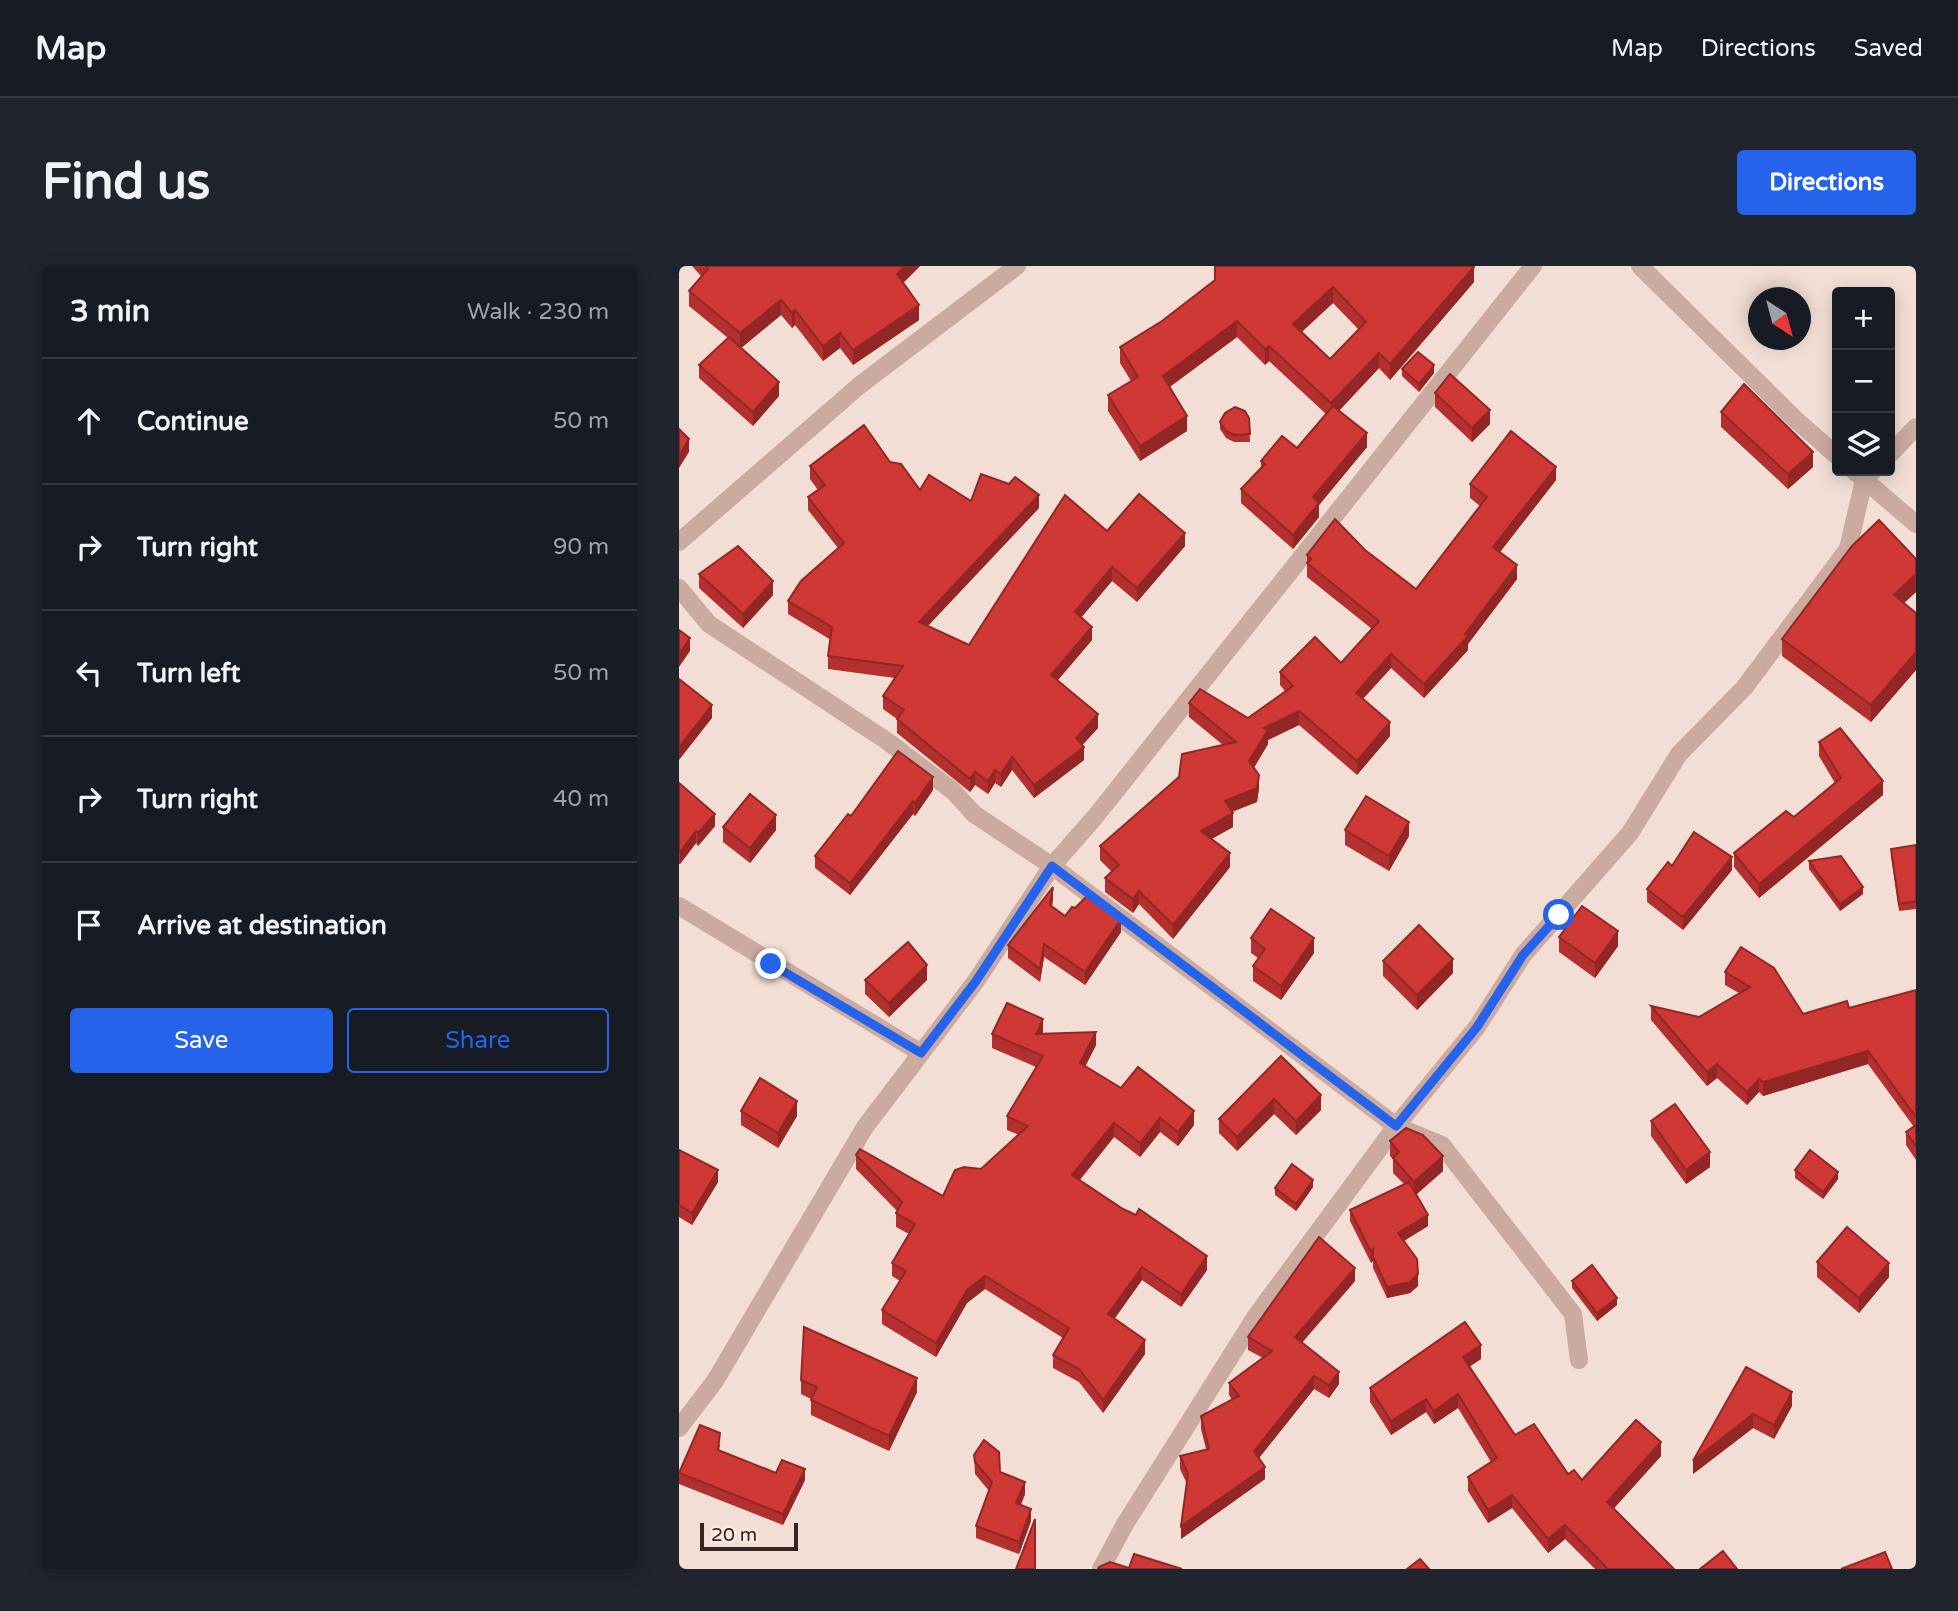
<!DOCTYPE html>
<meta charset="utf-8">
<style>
body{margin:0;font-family:"Varela Round",sans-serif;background:#20242c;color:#f1f3f6}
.controls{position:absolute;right:21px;top:21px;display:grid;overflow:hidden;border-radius:7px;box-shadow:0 4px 18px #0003}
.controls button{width:63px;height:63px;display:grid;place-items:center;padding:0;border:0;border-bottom:2px solid #363941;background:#171b24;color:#f1f3f6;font:35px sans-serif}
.compass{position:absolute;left:1069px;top:21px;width:63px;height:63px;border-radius:50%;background:#171b24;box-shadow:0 4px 18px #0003;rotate:144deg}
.scale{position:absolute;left:21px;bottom:18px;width:98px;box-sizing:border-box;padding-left:7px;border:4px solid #342524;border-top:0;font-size:19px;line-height:24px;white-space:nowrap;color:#342524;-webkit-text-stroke:5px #fae9e1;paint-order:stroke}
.stop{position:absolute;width:21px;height:21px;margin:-16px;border:5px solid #2563eb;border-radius:50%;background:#fff}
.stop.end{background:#2563eb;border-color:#fff;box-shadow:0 2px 7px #0008}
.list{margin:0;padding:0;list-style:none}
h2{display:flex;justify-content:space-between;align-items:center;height:91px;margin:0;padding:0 28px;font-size:30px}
h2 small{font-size:23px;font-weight:400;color:#9ea1a6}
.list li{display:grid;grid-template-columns:46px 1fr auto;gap:21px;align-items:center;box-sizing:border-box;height:126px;padding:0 28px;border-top:2px solid #363941}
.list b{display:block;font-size:26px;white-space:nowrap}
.list em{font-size:23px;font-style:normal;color:#9ea1a6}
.actions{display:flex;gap:14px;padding:21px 28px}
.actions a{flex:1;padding:16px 0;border:2px solid #2563eb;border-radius:7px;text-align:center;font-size:24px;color:#2563eb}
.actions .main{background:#2563eb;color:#fff}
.icon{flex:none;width:38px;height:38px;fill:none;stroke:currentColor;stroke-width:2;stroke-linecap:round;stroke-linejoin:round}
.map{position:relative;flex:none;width:1237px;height:1303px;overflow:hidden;border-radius:7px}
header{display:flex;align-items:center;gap:42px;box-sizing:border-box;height:98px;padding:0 35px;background:#171b24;border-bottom:2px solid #363941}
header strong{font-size:33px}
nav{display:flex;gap:38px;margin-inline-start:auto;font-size:24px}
.intro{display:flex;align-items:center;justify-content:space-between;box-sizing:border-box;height:168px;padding:0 42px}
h1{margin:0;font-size:49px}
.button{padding:18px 32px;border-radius:7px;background:#2563eb;color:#fff;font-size:24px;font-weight:700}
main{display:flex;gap:42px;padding:0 42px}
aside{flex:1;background:#171b24;border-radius:7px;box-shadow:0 4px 18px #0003}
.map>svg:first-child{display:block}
</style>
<header>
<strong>Map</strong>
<nav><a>Map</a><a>Directions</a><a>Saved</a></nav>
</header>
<div class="intro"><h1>Find us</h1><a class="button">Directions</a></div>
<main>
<aside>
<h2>3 min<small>Walk · 230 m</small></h2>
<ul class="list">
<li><svg class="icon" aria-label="ahead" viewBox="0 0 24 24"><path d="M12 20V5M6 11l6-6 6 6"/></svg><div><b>Continue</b></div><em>50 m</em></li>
<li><svg class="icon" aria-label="right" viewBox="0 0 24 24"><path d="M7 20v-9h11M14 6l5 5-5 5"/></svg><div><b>Turn right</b></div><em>90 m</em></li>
<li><svg class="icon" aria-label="left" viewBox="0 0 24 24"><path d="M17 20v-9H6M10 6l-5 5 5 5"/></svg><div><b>Turn left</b></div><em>50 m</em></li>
<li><svg class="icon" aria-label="right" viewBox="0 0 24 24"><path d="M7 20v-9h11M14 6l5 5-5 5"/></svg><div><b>Turn right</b></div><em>40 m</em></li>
<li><svg class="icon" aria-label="arrive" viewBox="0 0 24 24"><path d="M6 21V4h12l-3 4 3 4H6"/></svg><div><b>Arrive at destination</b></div></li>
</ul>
<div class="actions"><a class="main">Save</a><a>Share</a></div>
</aside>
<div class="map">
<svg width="1237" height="1303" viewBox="0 0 1237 1303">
<rect width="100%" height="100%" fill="#f2ded4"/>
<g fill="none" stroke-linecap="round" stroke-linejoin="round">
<g stroke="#cbaaa0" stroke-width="18">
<polyline points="961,0 1116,153 1158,190"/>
<polyline points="1211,188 1237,161"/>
<polyline points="1175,205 1237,258"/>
<polyline points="0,276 181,119 338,0"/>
<polyline points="0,322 30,358 208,475 274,525 295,548 373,600 717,860 763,879 894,1048 900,1094"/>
<polyline points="0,640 242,787"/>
<polyline points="0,1162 36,1115 186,861 297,715 373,600 416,551 854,0"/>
<polyline points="422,1303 446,1258 577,1050 717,860 798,761 844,689 951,567 1000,488 1065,422 1169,283 1185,214 1194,205"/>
</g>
</g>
<g fill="#b3302e" fill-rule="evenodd">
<polygon points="13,0 241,0 224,17 240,54 174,99 161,82 144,95 116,59 113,62 102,49 62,82 100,130 74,160 20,112 20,99 49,72 10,40 10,25 22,10"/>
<path d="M536 14 795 16 711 114 700 102 660 145 688 181 640 239V251L614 283 562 237V223L582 201V195L618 182 647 148 590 95 586 99 558 71 490 121 508 165 461 195 429 145V129L452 115 441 97V81L483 55ZM654 37 680 64 651 93 623 66Z"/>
<polygon points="723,103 755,107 740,126 723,110"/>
<polygon points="756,127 811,158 793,176 756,141"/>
<polygon points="1042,146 1134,201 1109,223 1042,161"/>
<polygon points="570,152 571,176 555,176 547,172 541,163 541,156"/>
<polygon points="211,196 241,224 292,235 360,242 249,360 290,379 428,265 506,280 458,336 433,315 402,351 413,374 379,414 419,462 403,479 405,494 355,532 333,504 322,521 316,517 309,528 296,519 291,526 218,467 218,453 204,443 204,430 216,412 149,403 149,390 152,374 109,348 109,335 159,282 129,244 129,231 139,224 131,213 131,200"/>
<polygon points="877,214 821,286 838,313 789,378 789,384 745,432 712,402 684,433 711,470 678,509 620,459 589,474 589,478 575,502 580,522 578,536 553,546 554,561 532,573 551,601 494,673 460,638 454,647 426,626 426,612 433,606 421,594 421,580 544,479 510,451 510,437 569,452 606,425 601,419 601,406 662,397 693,363 628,311 628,289 686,284 737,323 801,240 791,232 791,218"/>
<polygon points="1237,293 1237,326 1225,337 1237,347 1237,404 1192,456 1103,390 1103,373"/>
<polygon points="20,308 94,329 64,362 20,322"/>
<polygon points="1140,476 1204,529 1080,632 1055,601 1055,587 1115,551 1156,517 1140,490"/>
<polygon points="0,517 36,560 19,580 17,577 1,598 0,598"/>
<polygon points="254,524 236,550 234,548 171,629 136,602 136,590 172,550"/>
<polygon points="44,561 97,564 71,597 44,576"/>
<polygon points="666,564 730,570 710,605 666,579"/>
<polygon points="1237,579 1237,643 1220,645 1212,590 1212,583"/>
<polygon points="1130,595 1184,628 1161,645 1130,603"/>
<polygon points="993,600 1053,604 1004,664 968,636 968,623"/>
<polygon points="374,633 373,641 386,650 442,666 406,719 365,691 361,716 329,692 329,679"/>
<polygon points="880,671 939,680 916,712 880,686"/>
<polygon points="572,672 635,687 602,734 574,715 574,700 579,692 572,687"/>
<polygon points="704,695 774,707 738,744 704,710"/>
<polygon points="1046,706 1124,748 1170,742 1237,724 1237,894 1227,879 1227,866 1235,861 1189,798 1084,830 1080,826 1068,839 1038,812 1028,820 972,754 972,740 1020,751 1060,727 1046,719"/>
<polygon points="186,714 248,714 210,751 186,728"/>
<polygon points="364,766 363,768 417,779 406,800 442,822 515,859 499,880 481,866 461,891 435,871 401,914 528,1004 502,1041 463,1014 435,1053 466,1088 424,1147 400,1116 374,1102 374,1089 384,1072 306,1023 288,1037 257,1091 203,1058 203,1044 221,1015 213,1010 213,997 230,968 217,961 217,947 218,945 177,903 177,889 264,930 302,903 340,869 328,864 328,850 357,801 313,782 313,768"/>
<polygon points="602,790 642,844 617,869 595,848 558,885 540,867 540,853"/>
<polygon points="62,845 118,850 99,882 62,859"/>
<polygon points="972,855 1031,901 1007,918 972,870"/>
<polygon points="711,875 764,905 737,929 749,960 725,975 739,1020 731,1027 708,1032 694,1002 694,995 692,997 671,955 671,944 725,918 714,907 714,893 711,890"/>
<polygon points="0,884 39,916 13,959 0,951"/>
<polygon points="1116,904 1159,913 1144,933 1116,912"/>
<polygon points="634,921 617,945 596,929 596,922"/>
<polygon points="1138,996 1210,1011 1180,1047 1138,1011"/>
<polygon points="676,1015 623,1077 660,1118 650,1132 635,1123 580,1192 586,1213 502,1273 508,1218 501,1203 501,1190 527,1183 522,1163 522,1150 553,1134 550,1129 550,1117 584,1092 569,1084 569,1071"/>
<polygon points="893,1015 938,1039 918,1055 893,1022"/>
<polygon points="802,1093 790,1100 836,1169 889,1208 903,1214 982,1190 935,1242 995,1303 916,1303 886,1273 869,1287 833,1242 809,1257 789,1225 789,1211 812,1196 779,1142 755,1158 747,1146 712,1169 691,1136 691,1122"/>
<polygon points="1067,1101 1113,1140 1095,1173 1074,1162 1014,1208"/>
<polygon points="122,1114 238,1126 210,1185 132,1149 132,1133 122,1128"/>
<polygon points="41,1178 40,1185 97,1207 126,1214 104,1259 0,1218 0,1207"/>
<polygon points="295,1189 321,1206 346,1228 342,1239 352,1255 340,1288 297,1272 297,1260 310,1225 296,1208"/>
</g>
<g fill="#922725">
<polygon points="226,0 241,0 218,23 218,8"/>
<polygon points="795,1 795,16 711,114 711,98"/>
<polygon points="654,21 654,37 614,73 614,58"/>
<polygon points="102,34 102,49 61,83 61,67"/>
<polygon points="240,39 240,54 174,99 174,84"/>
<polygon points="116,44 116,59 113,62 113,47"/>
<polygon points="558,55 558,71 484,126 484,110"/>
<polygon points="161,67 161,82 144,95 144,80"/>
<polygon points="590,80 590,95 586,99 586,83"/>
<polygon points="700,87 700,102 652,153 652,137"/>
<polygon points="755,99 755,107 740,126 740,118"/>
<polygon points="100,116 100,130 74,160 74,146"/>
<polygon points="811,144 811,158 793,176 793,162"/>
<polygon points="508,150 508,165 461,195 461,180"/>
<polygon points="688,167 688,181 640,239 640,251 614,283 614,269 634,231"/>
<polygon points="10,173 10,186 0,202 0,190"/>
<polygon points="1134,186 1134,201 1109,223 1109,208"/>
<polygon points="877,201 877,214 814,295 814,281"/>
<polygon points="360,229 360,242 240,369 240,356"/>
<polygon points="506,267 506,280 458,336 458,322"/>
<polygon points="838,299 838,313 789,378 789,384 745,432 745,418 786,368"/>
<polygon points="433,301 433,315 396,359 396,346"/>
<polygon points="1237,308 1237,326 1215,346 1215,329"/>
<polygon points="94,315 94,329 64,362 64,348"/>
<polygon points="413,361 413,374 372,422 372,409"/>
<polygon points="11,372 11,385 0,401 0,388"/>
<polygon points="1237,386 1237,404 1192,456 1192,439"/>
<polygon points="712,388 712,402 677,440 677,427"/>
<polygon points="33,439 33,452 0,494 0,481"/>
<polygon points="620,445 620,459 589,474 589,478 570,509 570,495 585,462"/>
<polygon points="419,448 419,462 397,486 397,472"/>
<polygon points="711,456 711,470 678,509 678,495"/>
<polygon points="405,481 405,494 355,532 355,519"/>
<polygon points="333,491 333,504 322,521 322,508"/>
<polygon points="316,504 316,517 309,528 309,515"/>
<polygon points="296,506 296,519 291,526 291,513"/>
<polygon points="580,509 580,522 578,536 546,548 546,535"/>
<polygon points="254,511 254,524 236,550 236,537"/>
<polygon points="1204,515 1204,529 1080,632 1080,618"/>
<polygon points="234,535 234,548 171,629 171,617"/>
<polygon points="554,547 554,561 522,579 522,565"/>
<polygon points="36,548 36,560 19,580 19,567"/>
<polygon points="97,549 97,564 71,597 71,582"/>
<polygon points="730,556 730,570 710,605 710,590"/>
<polygon points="17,565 17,577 1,598 1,586"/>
<polygon points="551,587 551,601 494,673 494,659"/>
<polygon points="1053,591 1053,604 1004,664 1004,651"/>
<polygon points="374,621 374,633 371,652 371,639"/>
<polygon points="1184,621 1184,628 1161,645 1161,638"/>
<polygon points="460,625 460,638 454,647 454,633"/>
<polygon points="442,653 442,666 406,719 406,706"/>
<polygon points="939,665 939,680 916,712 916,697"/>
<polygon points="635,672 635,687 602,734 602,720"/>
<polygon points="365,678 365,691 361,716 361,703"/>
<polygon points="774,693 774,707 738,744 738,729"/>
<polygon points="248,699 248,714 210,751 210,737"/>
<polygon points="364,753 364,766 357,782 357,768"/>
<polygon points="417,766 417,779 401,811 401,797"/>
<polygon points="1189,785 1189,798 1084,830 1084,816"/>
<polygon points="1038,798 1038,812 1028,820 1028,806"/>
<polygon points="1080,813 1080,826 1068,839 1068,826"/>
<polygon points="642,829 642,844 617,869 617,855"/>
<polygon points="595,833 595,848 558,885 558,871"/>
<polygon points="118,835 118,850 99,882 99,867"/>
<polygon points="515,845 515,859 499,880 499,866"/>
<polygon points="481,852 481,866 461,891 461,877"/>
<polygon points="435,857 435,871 393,922 393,909"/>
<polygon points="1031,886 1031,901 1007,918 1007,904"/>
<polygon points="764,890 764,905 735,930 735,916"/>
<polygon points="39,904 39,916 13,959 13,947"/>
<polygon points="1159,906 1159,913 1144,933 1144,926"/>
<polygon points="634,914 634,921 617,945 617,938"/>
<polygon points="749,949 749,960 719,978 719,967"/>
<polygon points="694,983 694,995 692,997 692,986"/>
<polygon points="528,990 528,1004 502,1041 502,1028"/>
<polygon points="1210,997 1210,1011 1180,1047 1180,1032"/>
<polygon points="463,1001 463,1014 429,1062 429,1048"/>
<polygon points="676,1002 676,1015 616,1084 616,1071"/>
<polygon points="739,1008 739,1020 731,1027 708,1032 708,1021"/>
<polygon points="306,1010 306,1023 288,1037 257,1091 257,1077 288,1024"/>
<polygon points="938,1032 938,1039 918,1055 918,1047"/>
<polygon points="466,1074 466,1088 424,1147 424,1134"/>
<polygon points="802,1079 802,1093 784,1105 784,1091"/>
<polygon points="660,1106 660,1118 650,1132 650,1119"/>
<polygon points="635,1110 635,1123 575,1198 575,1185"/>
<polygon points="238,1112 238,1126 210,1185 210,1170"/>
<polygon points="1113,1126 1113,1140 1095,1173 1095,1159"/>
<polygon points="779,1128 779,1142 755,1158 755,1145"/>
<polygon points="747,1133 747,1146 712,1169 712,1155"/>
<polygon points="1074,1148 1074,1162 1014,1208 1014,1195"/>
<polygon points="982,1176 982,1190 928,1250 928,1236"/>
<polygon points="586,1201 586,1213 502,1273 502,1260"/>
<polygon points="126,1203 126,1214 104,1259 104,1248"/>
<polygon points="346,1216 346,1228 337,1249 337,1237"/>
<polygon points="833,1229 833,1242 809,1257 809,1244"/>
<polygon points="352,1243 352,1255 340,1288 340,1276"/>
<polygon points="886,1259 886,1273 869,1287 869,1273"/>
</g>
<g fill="#d03835" stroke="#922725" stroke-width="2" fill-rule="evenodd">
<polygon points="27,0 226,0 218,8 240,39 174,84 161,67 144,80 116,44 113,47 102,34 61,67 10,25 29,3"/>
<path d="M536 0H794L795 1 711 98 700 87 652 137 590 80 586 83 558 55 484 110 508 150 461 180 429 129 459 111 441 81 483 55 536 14ZM654 21 687 56 651 93 614 58Z"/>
<polygon points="50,71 100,116 74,146 20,99"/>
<polygon points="739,86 755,99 740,118 723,103"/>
<polygon points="771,108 811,144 793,162 756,127"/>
<polygon points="1065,118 1134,186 1109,208 1042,146"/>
<polygon points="654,140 688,167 634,231 640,237 614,269 562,223 586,198 582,195 603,170 618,182"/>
<polygon points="556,141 566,145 570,152 571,168 555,169 547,165 541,156 546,147"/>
<polygon points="185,159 211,196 222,198 241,224 250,209 292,235 302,208 330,218 336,211 360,229 240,356 290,379 386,229 428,265 460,228 506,267 458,322 433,301 396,346 413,361 372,409 419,448 397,472 405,481 355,519 333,491 322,508 316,504 309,515 296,506 291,513 218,453 225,444 204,430 224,400 149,390 153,361 109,335 122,315 165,277 129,231 146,219 131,200"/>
<polygon points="0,163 10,173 0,190"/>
<polygon points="832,165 877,201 814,281 838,299 786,368 789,370 745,418 712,388 677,427 711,456 678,495 620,445 585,462 589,464 570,495 580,509 578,522 546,535 554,547 522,565 551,587 494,659 460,625 454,633 426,612 440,599 421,580 500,511 503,488 557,476 510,437 521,423 569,452 614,420 601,406 636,371 662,397 700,355 628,297 632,293 628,289 656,253 686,284 737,323 808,231 791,218"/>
<polygon points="1200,254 1237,293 1237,308 1215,329 1237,347 1237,386 1192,439 1103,373 1173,280"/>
<polygon points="59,280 94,315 64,348 20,308"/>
<polygon points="0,364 11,372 0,388"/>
<polygon points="0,413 33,439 0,481"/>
<polygon points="1161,462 1204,515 1080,618 1055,587 1107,545 1115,551 1162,512 1140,476"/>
<polygon points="219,485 254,511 236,537 234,535 171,617 136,590 169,548 172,550"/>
<polygon points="0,517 36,548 19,567 17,565 1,586 0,585"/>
<polygon points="71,528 97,549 71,582 44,561"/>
<polygon points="687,530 730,556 710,590 666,564"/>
<polygon points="1015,566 1053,591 1004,651 968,623 989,596 993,600"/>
<polygon points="1237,579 1237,635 1220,638 1212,583"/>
<polygon points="1162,590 1184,621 1161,638 1130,595"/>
<polygon points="374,621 371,639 386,650 393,641 396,642 409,629 442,653 406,706 365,678 361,703 329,679"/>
<polygon points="903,640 939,665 916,697 880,671"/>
<polygon points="592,643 635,672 602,720 574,700 586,683 572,672"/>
<polygon points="740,659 774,693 738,729 704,695"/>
<polygon points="229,676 248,699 210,737 186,714"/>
<polygon points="1062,681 1095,702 1124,748 1168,735 1170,742 1237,724 1237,851 1189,785 1084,816 1080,813 1068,826 1038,798 1028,806 972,740 1020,751 1071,721 1046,706"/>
<polygon points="328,737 364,753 357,768 417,766 401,797 442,822 459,801 515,845 499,866 481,852 461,877 435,857 393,909 444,943 457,949 460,943 528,990 502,1028 463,1001 429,1048 466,1074 424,1134 400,1103 374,1089 390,1062 306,1010 288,1024 257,1077 203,1044 227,1005 213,997 236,958 217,947 223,936 177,889 181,883 264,930 276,904 285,901 302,903 349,860 328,850 364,790 313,768"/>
<polygon points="602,790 642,829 617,855 595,833 558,871 540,853"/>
<polygon points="81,812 118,835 99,867 62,845"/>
<polygon points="996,838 1031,886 1007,904 972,855"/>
<polygon points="1237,859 1237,880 1227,866"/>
<polygon points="727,862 744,869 764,890 735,916 714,892 720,886 711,875"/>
<polygon points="0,884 39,904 13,947 0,939"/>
<polygon points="1131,884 1159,906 1144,926 1116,904"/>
<polygon points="613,898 634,914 617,938 596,922"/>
<polygon points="730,916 749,949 719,967 738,993 739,1008 731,1016 708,1021 694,991 694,983 692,986 671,944"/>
<polygon points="1168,961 1210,997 1180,1032 1138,996"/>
<polygon points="640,971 676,1002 616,1071 660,1106 650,1119 635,1110 575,1185 586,1201 502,1260 509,1208 501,1190 530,1183 522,1150 560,1130 550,1117 593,1085 569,1071"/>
<polygon points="913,999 938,1032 918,1047 893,1015"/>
<polygon points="786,1056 802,1079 784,1091 836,1169 855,1158 889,1208 895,1204 903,1214 957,1154 982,1176 928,1236 995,1303 929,1303 886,1259 869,1273 833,1229 809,1244 789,1211 818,1192 779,1128 755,1145 747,1133 712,1155 691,1122"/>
<polygon points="125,1061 238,1112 210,1170 132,1134 138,1121 122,1114"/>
<polygon points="1067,1101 1113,1126 1095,1159 1074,1148 1014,1195"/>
<polygon points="21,1159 41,1167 39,1184 97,1207 103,1194 126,1203 104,1248 0,1207"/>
<polygon points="305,1174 320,1186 321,1206 346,1216 337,1237 352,1243 340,1276 297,1260 313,1216 296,1196 295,1189"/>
<polygon points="356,1253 356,1303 337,1303"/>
<polygon points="1044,1285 1058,1303 1021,1303"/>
<polygon points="1206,1286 1213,1303 1162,1303"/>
<polygon points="455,1288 503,1303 419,1303 420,1301 431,1296 450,1302"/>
<polygon points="741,1293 750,1303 728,1303"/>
</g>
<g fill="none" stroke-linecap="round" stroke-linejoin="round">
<polyline stroke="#2563eb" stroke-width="9" points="92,698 242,787 297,715 373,600 717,860 798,761 844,689 880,649"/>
</g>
</svg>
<div class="controls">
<button>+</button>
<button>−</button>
<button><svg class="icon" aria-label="layers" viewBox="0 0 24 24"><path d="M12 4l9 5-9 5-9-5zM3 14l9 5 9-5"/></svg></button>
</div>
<svg class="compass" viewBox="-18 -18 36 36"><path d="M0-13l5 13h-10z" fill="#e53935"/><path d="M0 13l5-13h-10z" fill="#9ea1a6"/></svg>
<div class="scale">20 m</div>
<div class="stop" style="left:880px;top:649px"></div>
<div class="stop end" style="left:92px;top:698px"></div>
</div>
</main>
